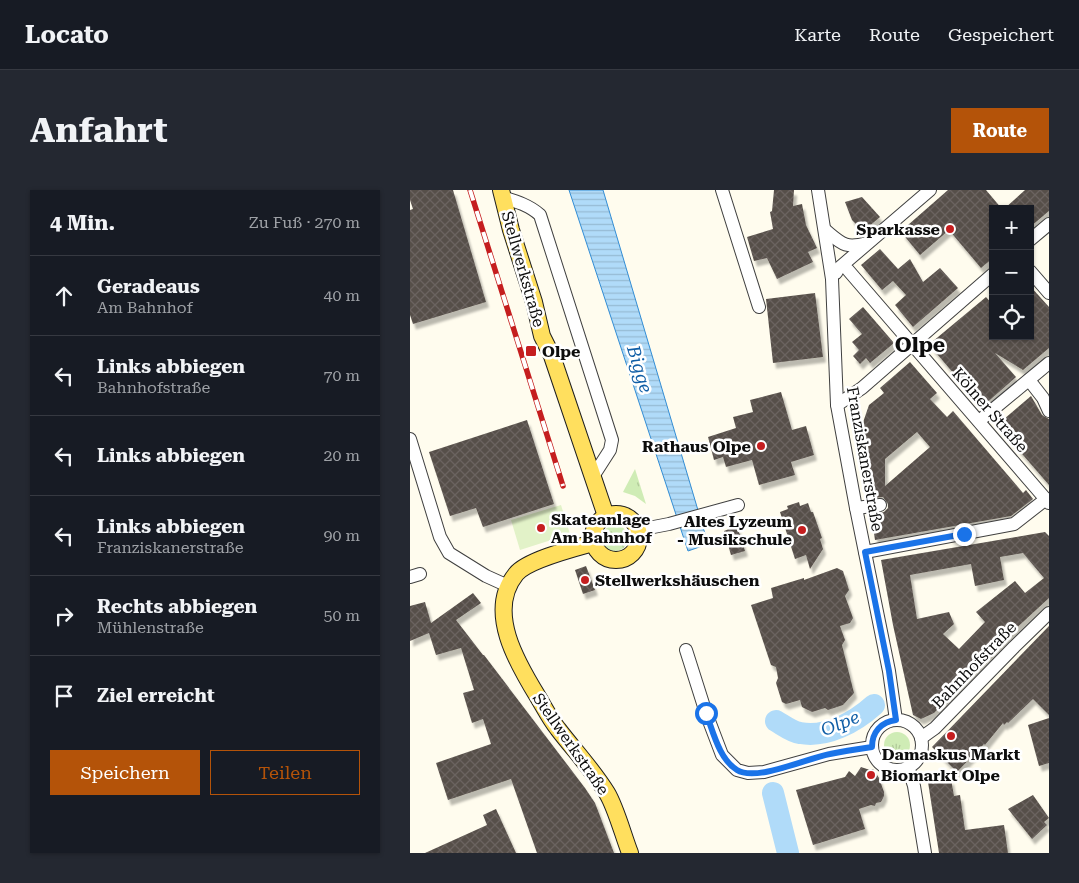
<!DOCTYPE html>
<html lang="de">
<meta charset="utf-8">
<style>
body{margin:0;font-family:"Roboto Serif",serif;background:#242831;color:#f1f3f6}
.controls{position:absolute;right:15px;top:15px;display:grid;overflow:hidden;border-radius:0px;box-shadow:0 1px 4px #0004}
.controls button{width:45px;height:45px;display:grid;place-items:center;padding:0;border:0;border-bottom:1px solid #363941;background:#171b24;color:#f1f3f6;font:25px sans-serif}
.stop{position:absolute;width:15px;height:15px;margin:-11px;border:4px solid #1a73e8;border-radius:50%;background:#fff}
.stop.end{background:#1a73e8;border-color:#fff;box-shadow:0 1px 5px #0008}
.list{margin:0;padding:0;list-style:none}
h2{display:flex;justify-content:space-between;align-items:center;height:65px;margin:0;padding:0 20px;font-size:21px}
h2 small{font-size:16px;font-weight:400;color:#9ea1a6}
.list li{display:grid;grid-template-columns:32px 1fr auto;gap:15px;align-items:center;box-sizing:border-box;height:80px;padding:0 20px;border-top:1px solid #363941}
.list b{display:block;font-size:19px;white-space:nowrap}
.list p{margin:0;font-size:16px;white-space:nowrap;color:#9ea1a6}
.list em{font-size:16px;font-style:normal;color:#9ea1a6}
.actions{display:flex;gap:10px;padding:15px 20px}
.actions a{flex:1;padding:11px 0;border:1px solid #b45309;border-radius:0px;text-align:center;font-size:18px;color:#b45309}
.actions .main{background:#b45309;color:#fff}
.icon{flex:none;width:28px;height:28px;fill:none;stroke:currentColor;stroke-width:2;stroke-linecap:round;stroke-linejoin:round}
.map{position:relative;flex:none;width:639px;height:663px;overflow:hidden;border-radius:0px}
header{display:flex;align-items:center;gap:30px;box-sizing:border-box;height:70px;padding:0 25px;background:#171b24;border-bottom:1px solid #363941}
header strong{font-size:24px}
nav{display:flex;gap:28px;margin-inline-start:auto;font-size:18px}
.intro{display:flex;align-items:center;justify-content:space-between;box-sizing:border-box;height:120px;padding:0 30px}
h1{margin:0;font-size:35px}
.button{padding:12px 22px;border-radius:0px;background:#b45309;color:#fff;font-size:18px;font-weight:700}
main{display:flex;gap:30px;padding:0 30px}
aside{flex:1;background:#171b24;border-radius:0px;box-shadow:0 1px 4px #0004}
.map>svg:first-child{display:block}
</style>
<header>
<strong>Locato</strong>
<nav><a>Karte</a><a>Route</a><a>Gespeichert</a></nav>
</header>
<div class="intro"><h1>Anfahrt</h1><a class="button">Route</a></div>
<main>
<aside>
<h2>4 Min.<small>Zu Fuß · 270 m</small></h2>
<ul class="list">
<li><svg class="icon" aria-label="ahead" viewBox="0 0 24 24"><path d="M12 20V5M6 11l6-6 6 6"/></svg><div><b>Geradeaus</b><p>Am Bahnhof</p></div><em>40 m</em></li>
<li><svg class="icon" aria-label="left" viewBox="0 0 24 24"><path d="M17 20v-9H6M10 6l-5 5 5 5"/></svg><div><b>Links abbiegen</b><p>Bahnhofstraße</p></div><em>70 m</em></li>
<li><svg class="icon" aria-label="left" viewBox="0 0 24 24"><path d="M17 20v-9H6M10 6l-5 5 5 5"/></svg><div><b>Links abbiegen</b></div><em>20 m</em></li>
<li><svg class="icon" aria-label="left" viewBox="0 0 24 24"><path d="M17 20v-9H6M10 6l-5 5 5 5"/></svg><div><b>Links abbiegen</b><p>Franziskanerstraße</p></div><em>90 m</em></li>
<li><svg class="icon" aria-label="right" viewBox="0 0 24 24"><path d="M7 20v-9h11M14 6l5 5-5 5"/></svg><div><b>Rechts abbiegen</b><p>Mühlenstraße</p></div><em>50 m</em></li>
<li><svg class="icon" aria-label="arrive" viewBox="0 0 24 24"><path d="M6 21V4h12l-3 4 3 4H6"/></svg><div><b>Ziel erreicht</b></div></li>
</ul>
<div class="actions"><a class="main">Speichern</a><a>Teilen</a></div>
</aside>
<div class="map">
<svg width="639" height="663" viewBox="0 0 639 663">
<defs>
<pattern id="grass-tufts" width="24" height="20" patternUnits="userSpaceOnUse" patternTransform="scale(1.25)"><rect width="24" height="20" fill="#cfecb5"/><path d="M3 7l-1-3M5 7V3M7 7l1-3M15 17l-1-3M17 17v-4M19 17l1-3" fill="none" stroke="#b1c99a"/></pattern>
<pattern id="water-rules" width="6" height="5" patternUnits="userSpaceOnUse" patternTransform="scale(1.25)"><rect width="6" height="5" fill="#b0dbf9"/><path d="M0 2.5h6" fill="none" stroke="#96bbd4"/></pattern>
<pattern id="building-cross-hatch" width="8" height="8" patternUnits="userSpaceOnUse" patternTransform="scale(1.25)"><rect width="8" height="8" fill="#574f49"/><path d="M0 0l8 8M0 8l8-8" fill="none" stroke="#6a645f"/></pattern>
<filter id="shadow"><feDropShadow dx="3" dy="5.5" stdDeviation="1" flood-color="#0004"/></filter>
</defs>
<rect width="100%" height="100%" fill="#fffcee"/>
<g fill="url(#grass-tufts)">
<polygon points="225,279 236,314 225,306 213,302"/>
<circle cx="205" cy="348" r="13"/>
<circle cx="487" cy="555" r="13"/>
</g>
<polygon fill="#e2f2c8" points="151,315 160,344 110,360 101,330"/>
<polygon fill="url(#water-rules)" stroke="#338dd4" points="159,0 193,0 298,354 278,361"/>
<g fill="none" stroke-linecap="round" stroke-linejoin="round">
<g stroke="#b0dbf9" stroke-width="22">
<path d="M366 531C373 535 382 542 390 543 417 548 445 532 464 515"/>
<polyline points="363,603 378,663"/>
</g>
</g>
<g fill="url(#building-cross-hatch)" fill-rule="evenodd" filter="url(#shadow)">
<polygon points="0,0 43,0 76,112 3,134 0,125 0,20 3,19 0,10"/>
<polygon points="364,0 384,0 383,16 392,14 396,35 407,58 398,62 403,72 367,89 357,68 344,71 337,47 363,39 360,22 362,21"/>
<polygon points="538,0 576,0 592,19 583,19 583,68 571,78 539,40 510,65 492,43 500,37 498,35"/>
<polygon points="615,0 639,0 639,21 620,37 620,19 594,19"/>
<polygon points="452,7 470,27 457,38 456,36 452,40 442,30 435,12"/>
<polygon points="470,59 488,79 500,69 513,92 530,78 548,98 503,137 485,115 496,105 483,91 472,100 451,75"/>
<polygon points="620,96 639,117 639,158 613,180 585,163 606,187 572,217 522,158 522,152 576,107 583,115 583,146 620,146"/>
<polygon points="405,103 413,167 363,173 356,109"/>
<polygon points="453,117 484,153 460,173 456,168 450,174 443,166 449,160 442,152 452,144 439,129"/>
<path d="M500 172 527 203 520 209 537 227 543 221 613 303 616 300 623 309 601 326 465 350 461 324 474 322 478 318V314L473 307 462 308 458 277H453L447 245 449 244 459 215 474 203 470 198ZM507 242 520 257 475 296V269Z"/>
<polygon points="371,202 382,240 396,236 404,265 381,272 385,285 349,295 342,270 316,277 313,267 304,270 298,247 326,238 323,227 343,222 340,210"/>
<polygon points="621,206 632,225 639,229 639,295 587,235"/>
<polygon points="117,230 144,314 73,337 66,318 40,326 19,262"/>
<polygon points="389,312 390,316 398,313 401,322 403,322 412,348 410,349 413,359 400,379 396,365 385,369 370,322 378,319 377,316"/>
<polygon points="327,336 335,361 321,365 314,341"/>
<path d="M635 342 639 346V408L601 443 524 523 511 529 503 525 483 435 471 370ZM613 363 634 388 615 403 605 391 566 422 575 432 549 459 533 444 544 434 539 422 507 429 500 385 561 374 565 396 594 390 590 367Z"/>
<polygon points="176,376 185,400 173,404 165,380"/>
<polygon points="427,378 433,381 439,400 435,406 443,428 440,433 430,436 435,450 432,455 444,503 433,515 418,520 415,518 402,522 392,517 390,510 376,514 372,512 366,493 368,488 366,477 361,475 341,415 363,408 361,398 394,388 394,390"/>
<polygon points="63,403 71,413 46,430 73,465 74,465 175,598 185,613 204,663 127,663 101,589 38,610 26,573 81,554 73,529 62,533 53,503 64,500 51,458 26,465 19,443 0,451 0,416 15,412 21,433"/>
<polygon points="639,436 639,525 623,509 598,533 597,532 594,535 593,533 575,555 574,554 547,582 522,557"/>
<polygon points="639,528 639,573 629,576 618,535"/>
<polygon points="451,577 460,580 463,579 469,588 474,602 474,606 471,612 466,613 465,616 461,615 449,619 455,639 403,655 386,600 435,587 439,581 445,586"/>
<polygon points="541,589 544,606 550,605 555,640 594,635 598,663 529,663 518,592"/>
<polygon points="623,605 639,628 634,632 637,635 622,649 598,619"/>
<polygon points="86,619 106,663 15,663 77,635 73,625"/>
</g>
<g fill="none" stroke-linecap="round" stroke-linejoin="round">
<defs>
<g id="minor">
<polyline points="312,0 349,117"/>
<polyline points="408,0 422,89 427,215 446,318 479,481 486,530"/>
<path d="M92 7C105 11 119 15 130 25L202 250 200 260 182 288"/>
<path d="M415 40C432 54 435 59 457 53"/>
<polyline points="620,50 639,34"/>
<polyline points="438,80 639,313"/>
<polyline points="620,81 639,103"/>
<polyline points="426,83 429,78 520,0"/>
<polyline points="619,190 633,208 639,221"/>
<polyline points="427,215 452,198 583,84"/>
<polyline points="569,231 639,173"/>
<polyline points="0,249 30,347 39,363 76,386 98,396"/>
<polyline points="446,318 470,315"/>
<polyline points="228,340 259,334 328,315"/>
<polyline points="455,362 604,334 636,309"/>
<polyline points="0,387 10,384"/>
<polyline points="276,460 296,523 312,565 327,580 338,583 354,582 419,564 462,557"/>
<circle cx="487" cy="555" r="25"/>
<polyline points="511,548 525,538 604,457 639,423"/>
<polyline points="498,577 504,596 515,663"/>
</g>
<g id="major">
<polyline points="91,0 101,40 124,112 132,146 142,166 196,326"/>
<circle cx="206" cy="347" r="23"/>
<path d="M183 353C165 358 117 370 106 384 76 421 107 473 128 507 134 517 140 529 148 539 164 560 183 580 197 603 206 618 213 645 220 663"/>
</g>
</defs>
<use href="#minor" stroke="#404040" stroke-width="14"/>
<use href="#major" stroke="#1e1e1e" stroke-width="18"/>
<use href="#minor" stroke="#fff" stroke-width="12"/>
<use href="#major" stroke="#ffdf5e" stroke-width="16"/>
<defs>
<polyline id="rail" points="60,0 153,296"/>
</defs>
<use href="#rail" stroke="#c51e1f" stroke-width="5.5"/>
<use href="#rail" stroke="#fff" stroke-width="4" stroke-dasharray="11" stroke-linecap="butt"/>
</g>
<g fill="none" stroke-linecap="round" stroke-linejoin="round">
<path stroke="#1a73e8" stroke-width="6" d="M296 523C303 541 309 569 327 580 346 592 398 568 420 564 434 561 448 559 462 557 462 542 471 532 486 530L479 481 455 362 554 344"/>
</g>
<g fill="#c51e1f" stroke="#fff" stroke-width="2">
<circle cx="540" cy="39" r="5"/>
<rect x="115" y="155" width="12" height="12" rx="2.5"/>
<circle cx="351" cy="256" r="5"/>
<circle cx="131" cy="338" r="5"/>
<circle cx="392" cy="340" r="5"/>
<circle cx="175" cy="390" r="5"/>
<circle cx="541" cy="546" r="5"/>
<circle cx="461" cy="585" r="5"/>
</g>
<g text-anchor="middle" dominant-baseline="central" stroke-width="5" stroke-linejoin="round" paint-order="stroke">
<g font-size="16" font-weight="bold" fill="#0d0d0d" stroke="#fff" text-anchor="start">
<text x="530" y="39" text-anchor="end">Sparkasse</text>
<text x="132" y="161">Olpe</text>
<text x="341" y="256" text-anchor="end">Rathaus Olpe</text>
<text x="141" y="329">Skateanlage<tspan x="141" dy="18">Am Bahnhof</tspan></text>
<text x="382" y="331" text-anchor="end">Altes Lyzeum<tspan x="382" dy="18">- Musikschule</tspan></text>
<text x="185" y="390">Stellwerkshäuschen</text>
<text x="541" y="564" text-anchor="middle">Damaskus Markt</text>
<text x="471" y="585">Biomarkt Olpe</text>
</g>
<g font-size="16" fill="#0d0d0d" stroke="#fff">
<text transform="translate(113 79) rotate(74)">Stellwerkstraße</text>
<text transform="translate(580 220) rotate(49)">Kölner Straße</text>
<text transform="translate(455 269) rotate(80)">Franziskanerstraße</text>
<text transform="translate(564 475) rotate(-46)">Bahnhofstraße</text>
<text transform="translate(161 554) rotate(55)">Stellwerkstraße</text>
</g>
<g font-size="18" font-style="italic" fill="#105ea6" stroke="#fff">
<text transform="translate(230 179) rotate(73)">Bigge</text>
<text transform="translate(430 533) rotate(-22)">Olpe</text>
</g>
<g font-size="21" font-weight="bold" fill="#0d0d0d" stroke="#fff">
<text x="510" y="155">Olpe</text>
</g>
</g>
</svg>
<div class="controls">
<button>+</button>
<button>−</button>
<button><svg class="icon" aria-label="locate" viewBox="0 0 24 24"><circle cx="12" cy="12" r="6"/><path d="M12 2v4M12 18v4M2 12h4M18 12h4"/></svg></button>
</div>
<div class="stop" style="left:296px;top:523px"></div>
<div class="stop end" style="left:554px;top:344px"></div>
</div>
</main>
